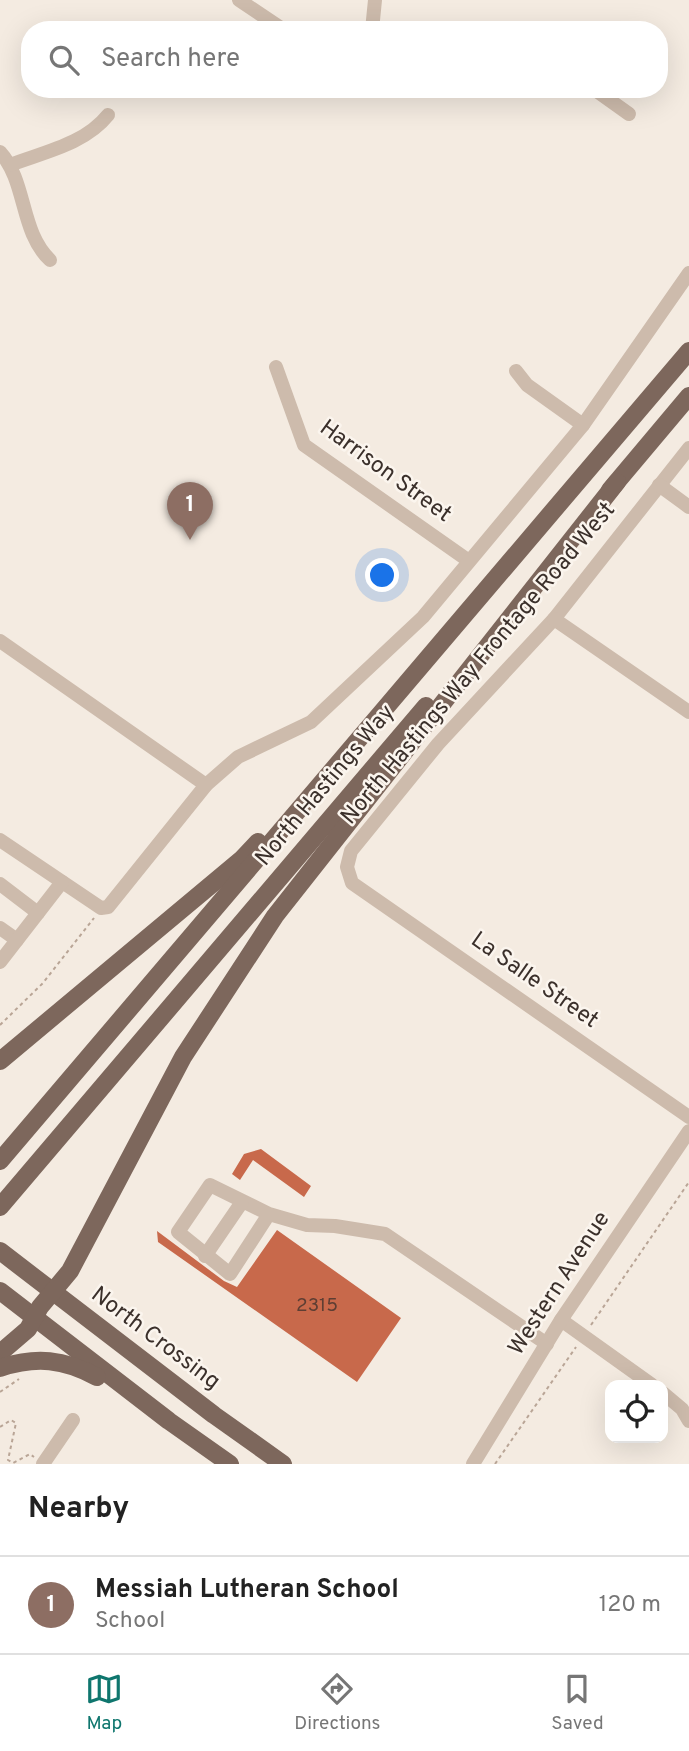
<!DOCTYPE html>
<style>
body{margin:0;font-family:Overpass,sans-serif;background:#f2f2f2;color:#222}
.controls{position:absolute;right:21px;bottom:21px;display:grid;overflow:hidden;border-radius:14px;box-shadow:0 7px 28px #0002}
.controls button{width:63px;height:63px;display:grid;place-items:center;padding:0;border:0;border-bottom:2px solid #e0e0e0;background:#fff;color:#222;font:35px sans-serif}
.you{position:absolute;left:383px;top:576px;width:24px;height:24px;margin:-18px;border:5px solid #fff;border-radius:50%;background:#1a73e8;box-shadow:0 0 0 10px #1a73e833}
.badge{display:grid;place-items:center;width:46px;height:46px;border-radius:50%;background:#0f766e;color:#fff;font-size:23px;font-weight:700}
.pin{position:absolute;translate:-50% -58px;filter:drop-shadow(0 2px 4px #0008)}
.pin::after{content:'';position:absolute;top:37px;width:24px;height:21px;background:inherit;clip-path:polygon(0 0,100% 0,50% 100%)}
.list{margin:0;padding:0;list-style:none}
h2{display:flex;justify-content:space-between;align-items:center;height:91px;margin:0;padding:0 28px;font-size:30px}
h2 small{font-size:23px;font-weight:400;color:#767676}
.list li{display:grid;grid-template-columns:46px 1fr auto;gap:21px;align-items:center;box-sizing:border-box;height:98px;padding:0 28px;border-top:2px solid #e0e0e0}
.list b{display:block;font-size:26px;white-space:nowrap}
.list p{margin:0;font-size:23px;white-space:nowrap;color:#767676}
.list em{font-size:23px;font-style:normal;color:#767676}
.icon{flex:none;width:38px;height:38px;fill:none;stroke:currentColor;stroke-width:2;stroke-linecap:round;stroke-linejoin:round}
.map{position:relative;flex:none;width:689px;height:1464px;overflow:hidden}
.search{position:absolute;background:#fff;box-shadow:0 7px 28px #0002;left:21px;right:21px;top:21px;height:77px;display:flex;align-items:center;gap:18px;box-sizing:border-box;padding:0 24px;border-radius:28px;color:#767676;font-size:26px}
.sheet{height:189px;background:#fff}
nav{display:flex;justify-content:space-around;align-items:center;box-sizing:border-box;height:98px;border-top:2px solid #e0e0e0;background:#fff;font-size:19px;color:#767676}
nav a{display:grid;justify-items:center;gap:4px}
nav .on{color:#0f766e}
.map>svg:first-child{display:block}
</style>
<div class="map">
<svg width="689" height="1464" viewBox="0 0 689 1464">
<rect width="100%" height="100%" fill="#f4ebe1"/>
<g fill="#c8694b">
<polygon points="261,1149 311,1186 304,1197 253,1160 240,1180 232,1174 244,1154"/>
<polygon points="277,1230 401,1318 357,1382 158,1242 157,1231 224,1281 237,1287"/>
</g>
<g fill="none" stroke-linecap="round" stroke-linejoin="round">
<g stroke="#b9a596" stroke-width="2" stroke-dasharray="3.5 3.5" stroke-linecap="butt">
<polyline points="0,1025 43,983 94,918"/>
<polyline points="591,1325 689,1182"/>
<polyline points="0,1392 19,1379"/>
<polyline points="0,1427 11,1420 16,1423 8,1460 13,1463 30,1454 34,1457"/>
<polyline points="495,1464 576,1347"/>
</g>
<g stroke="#cdbbac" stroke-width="14">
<polyline points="239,0 284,30"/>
<polyline points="372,30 375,0"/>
<polyline points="594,89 629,114"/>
<path d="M0 152C27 182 20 232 50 260"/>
<path d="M10 165C44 152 85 144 108 115"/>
<polyline points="276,367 304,445 469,561"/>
<polyline points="516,371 527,385 583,425"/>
<polyline points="689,448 554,619 438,744 351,851 347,867 352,883 689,1117"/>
<polyline points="659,485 689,507"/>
<polyline points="554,619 689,712"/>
<polyline points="0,641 206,785"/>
<polyline points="0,840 101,908 108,907 206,785 238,757 311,722 423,617 583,425 689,273"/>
<polyline points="0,884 38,913"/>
<polyline points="0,928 17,940"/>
<polyline points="0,962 62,882"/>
<polyline points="269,1214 230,1274 178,1232 210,1185 269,1214 307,1225 335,1226 385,1234 547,1344"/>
<polyline points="205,1256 242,1202"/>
<polyline points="561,1320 652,1385"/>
<polyline points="663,1393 682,1409 689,1421"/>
<polyline points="43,1464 73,1420"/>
<polyline points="473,1464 561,1320 689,1131"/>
</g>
<g stroke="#7d675c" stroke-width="18">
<polyline points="610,490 689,396"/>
<polyline points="0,1061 242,859 258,842"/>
<polyline points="0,1161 689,351"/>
<polyline points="0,1207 426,706"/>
<polyline points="0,1251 214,1415 283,1464"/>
<polyline points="0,1291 169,1421 230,1464"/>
<polyline points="0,1353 28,1329 40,1307 70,1271 183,1057 275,916 617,482"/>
<path d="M0 1368C36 1356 64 1359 97 1377"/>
</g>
</g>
<g text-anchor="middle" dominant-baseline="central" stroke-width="5" stroke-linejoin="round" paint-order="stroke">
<g font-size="19" fill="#5e3e33">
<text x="317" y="1306">2315</text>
</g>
<g font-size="23" fill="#3b302b" stroke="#fbf5ee">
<text transform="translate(385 472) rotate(36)">Harrison Street</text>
<text transform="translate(479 664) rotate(-50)">North Hastings Way Frontage Road West</text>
<text transform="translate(326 786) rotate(-50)">North Hastings Way</text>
<text transform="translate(534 981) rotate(35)">La Salle Street</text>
<text transform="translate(560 1284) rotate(-57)">Western Avenue</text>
<text transform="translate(155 1339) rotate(37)">North Crossing</text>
</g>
</g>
</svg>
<div class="controls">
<button><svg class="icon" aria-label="locate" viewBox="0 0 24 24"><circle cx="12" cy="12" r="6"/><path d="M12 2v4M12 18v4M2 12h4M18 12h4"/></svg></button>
</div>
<div class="you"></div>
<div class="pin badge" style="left:190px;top:540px;background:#8d6e63">1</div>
<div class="search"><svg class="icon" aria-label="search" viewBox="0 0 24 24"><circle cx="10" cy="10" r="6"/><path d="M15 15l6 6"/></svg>Search here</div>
</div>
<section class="sheet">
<h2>Nearby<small></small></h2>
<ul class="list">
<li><span class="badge" style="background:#8d6e63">1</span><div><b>Messiah Lutheran School</b><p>School</p></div><em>120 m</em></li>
</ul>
</section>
<nav>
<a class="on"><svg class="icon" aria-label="map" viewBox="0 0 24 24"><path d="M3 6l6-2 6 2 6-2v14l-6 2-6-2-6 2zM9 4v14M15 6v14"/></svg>Map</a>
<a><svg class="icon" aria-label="directions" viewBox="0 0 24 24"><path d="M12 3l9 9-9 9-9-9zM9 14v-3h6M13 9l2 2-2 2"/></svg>Directions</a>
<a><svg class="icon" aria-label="saved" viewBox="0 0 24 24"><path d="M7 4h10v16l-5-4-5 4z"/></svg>Saved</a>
</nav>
